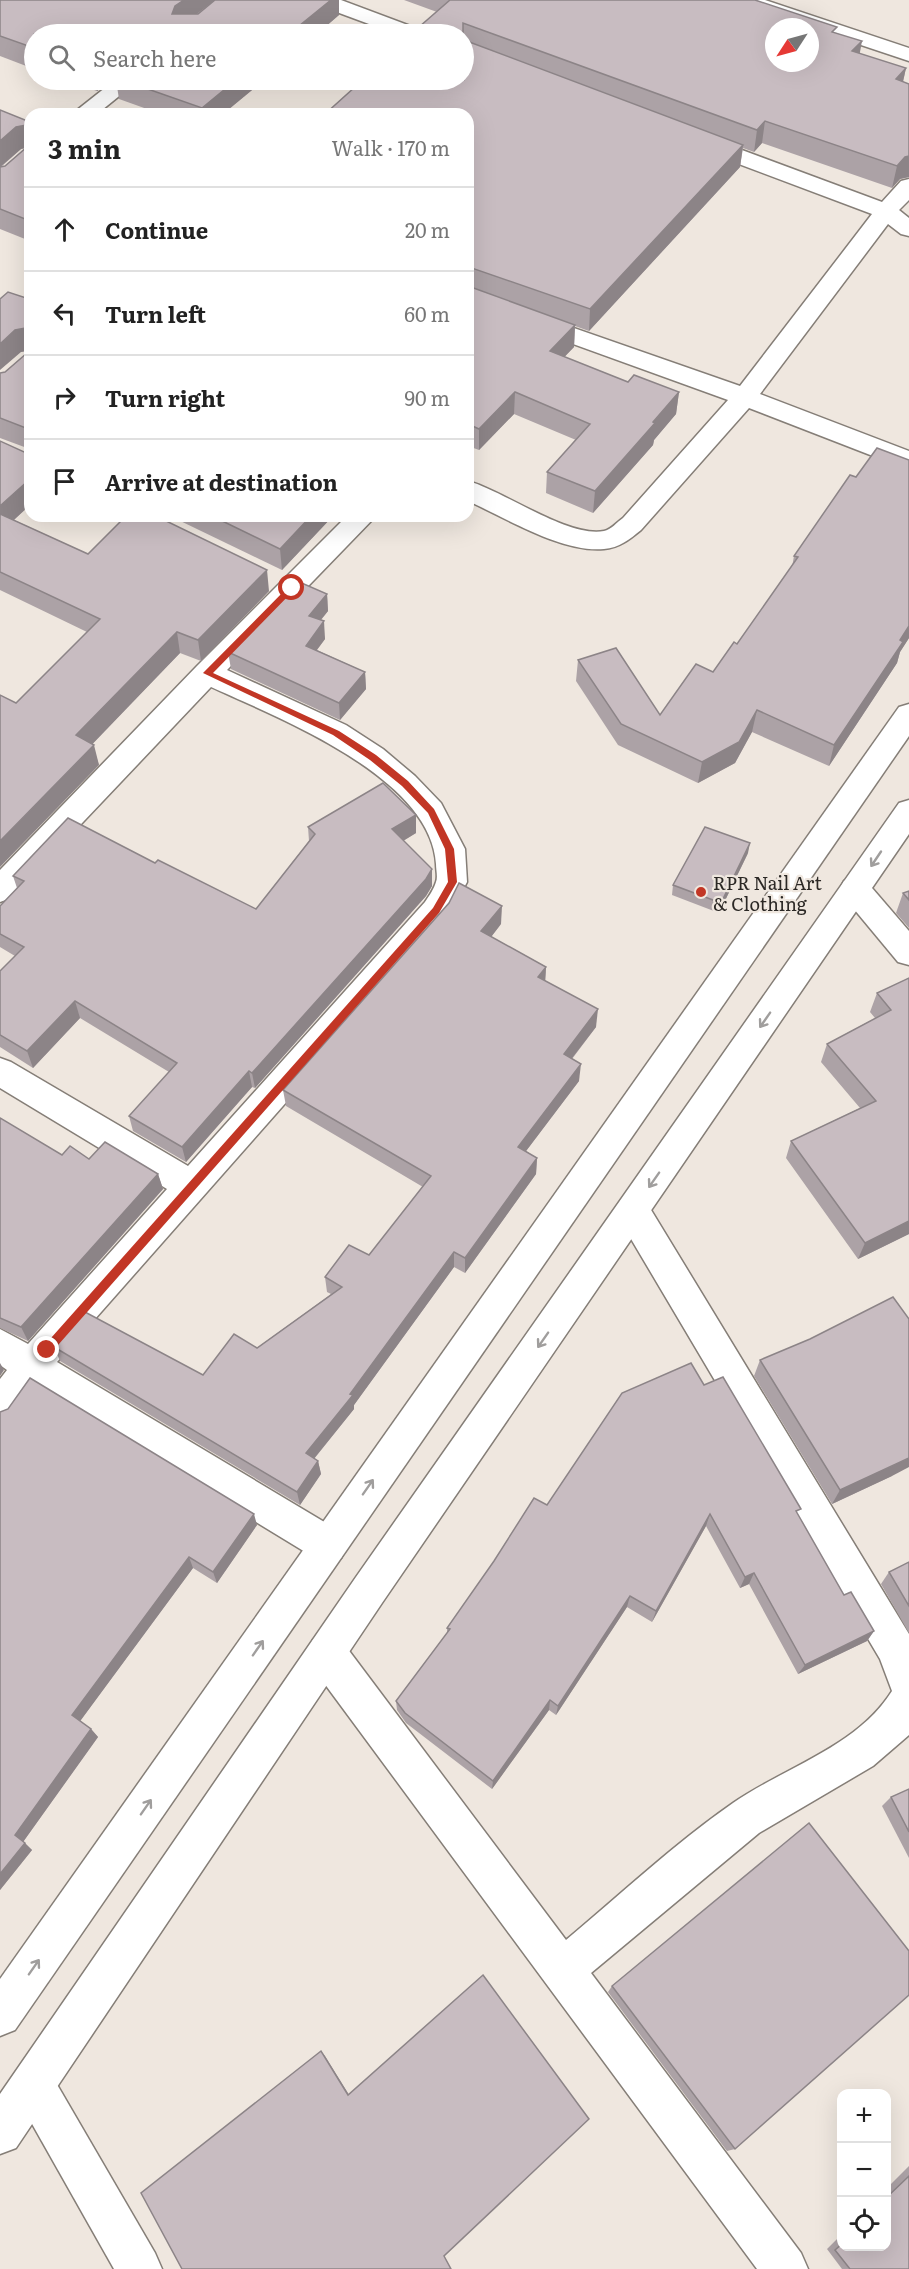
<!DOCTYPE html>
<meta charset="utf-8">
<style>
body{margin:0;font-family:Literata,serif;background:#f6f6f6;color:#222}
.controls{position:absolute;right:18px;bottom:18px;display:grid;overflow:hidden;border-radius:12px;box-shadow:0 6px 24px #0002}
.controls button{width:54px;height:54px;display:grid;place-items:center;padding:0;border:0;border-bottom:2px solid #e0e0e0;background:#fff;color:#222;font:30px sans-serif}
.compass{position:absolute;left:765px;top:18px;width:54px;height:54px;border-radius:50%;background:#fff;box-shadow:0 6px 24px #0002;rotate:234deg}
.stop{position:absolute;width:18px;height:18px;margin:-14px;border:4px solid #c23625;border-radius:50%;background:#fff}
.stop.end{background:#c23625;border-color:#fff;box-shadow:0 2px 6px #0008}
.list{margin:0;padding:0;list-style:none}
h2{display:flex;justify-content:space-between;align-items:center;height:78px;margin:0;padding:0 24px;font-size:26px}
h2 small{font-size:20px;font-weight:400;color:#767676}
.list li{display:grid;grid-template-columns:39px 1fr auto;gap:18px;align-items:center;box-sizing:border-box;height:84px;padding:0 24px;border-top:2px solid #e0e0e0}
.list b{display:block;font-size:22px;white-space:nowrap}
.list em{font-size:20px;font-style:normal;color:#767676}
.icon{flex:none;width:33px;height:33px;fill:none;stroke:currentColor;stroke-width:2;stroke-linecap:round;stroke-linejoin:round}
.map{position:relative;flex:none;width:909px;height:2269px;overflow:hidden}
.search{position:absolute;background:#fff;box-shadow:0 6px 24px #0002;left:24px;top:24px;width:450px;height:66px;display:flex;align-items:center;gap:15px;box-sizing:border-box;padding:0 21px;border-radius:33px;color:#767676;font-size:22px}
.panel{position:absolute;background:#fff;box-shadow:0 6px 24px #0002;left:24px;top:108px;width:450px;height:414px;border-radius:18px}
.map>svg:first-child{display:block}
</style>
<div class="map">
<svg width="909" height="2269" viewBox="0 0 909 2269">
<rect width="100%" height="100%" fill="#efe7df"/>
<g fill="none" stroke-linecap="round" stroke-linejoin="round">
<defs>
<g id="minor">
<polygon points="312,0 341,0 421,30 424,34 396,34 315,4"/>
<polygon points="735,0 765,0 909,48 909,61 738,4"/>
<polygon points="115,80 139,80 97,114 72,114"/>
<path d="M699 134 882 202 901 181 909 179V200L899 210 909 218V236L901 234 888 224 760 394 909 451V470L749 408 641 530C630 539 619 548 604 549 562 553 506 518 468 501V481C504 491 568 538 604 531 611 530 617 522 623 518L728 400 468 306V291L740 386 872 214 691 146 688 141 691 136Z"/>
<path d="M347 516H376L227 670 346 725 383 749 415 776 441 803 465 849 467 882 447 920 57 1362 341 1532 347 1545 341 1558 328 1563 315 1558 36 1388 13 1420 0 1425V1379L7 1370 0 1365V1329L28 1344 167 1189 0 1088V1058L11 1062 188 1166 425 902C429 896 434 889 436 882 438 877 436 870 436 864 431 777 279 718 211 687L11 898 0 902V870L197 666Z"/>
<polygon points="855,877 866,881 909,931 909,965 898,962 844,897 840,889 844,881"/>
<path d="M633 1196 645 1200 909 1634V1735L873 1766 759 1833 591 1973 801 2253 808 2269H757L313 1668 308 1654 313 1640 327 1635 341 1640 566 1940C621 1894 674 1844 733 1803 785 1767 857 1747 892 1691L880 1659 621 1222 616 1211 621 1200Z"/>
<polygon points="33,2062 48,2069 155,2253 162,2269 114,2269 18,2099 11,2084 18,2069"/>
</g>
<g id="major">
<polygon points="909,704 909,736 15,2030 0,2036 0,1979 899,707"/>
<polygon points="909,800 909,834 382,1603 16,2148 0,2154 0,2094 356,1577 899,803"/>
</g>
</defs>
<use href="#minor" stroke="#857e77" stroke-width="3"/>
<use href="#major" stroke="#857e77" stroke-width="3"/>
<use href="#minor" fill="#fff" fill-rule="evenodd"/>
<use href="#major" fill="#fff" fill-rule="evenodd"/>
</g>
<g fill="#aca2a6" fill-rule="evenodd">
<polygon points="0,0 339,0 339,15 317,34 34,34 34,69 0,56"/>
<polygon points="404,0 755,0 836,33 859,54 906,68 903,82 909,84 909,177 900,179 892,188 762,143 754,152 743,148 740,167 589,331 575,326 574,347 564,357 628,382 679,392 676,414 654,440 653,445 593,513 546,493 547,472 576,440 514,414 479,450 468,446 468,114 354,89 353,85 437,12"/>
<polygon points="65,80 113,80 97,91"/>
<polygon points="116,80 264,80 223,114 161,114 119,99"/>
<path d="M0 110 30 122V241L0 229ZM25 148 5 166 1 167 21 149Z"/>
<polygon points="26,298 30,505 14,520 88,554 269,591 201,661 180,653 92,744 99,765 16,703 87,632 0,590 0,441 24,452 27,450 27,448 0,438 0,373 5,372 27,353 27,351 21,352"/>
<polygon points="909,460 909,638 900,652 897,663 829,766 752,732 735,763 698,783 618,745 576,681 578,660 660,715 713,672 737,644 792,567 794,556 856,477"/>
<polygon points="170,516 333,516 282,570"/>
<polygon points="327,594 328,611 321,620 325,639 317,650 365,672 366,689 340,720 231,669 228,652"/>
<polygon points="416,815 416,833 403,841 432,886 426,896 255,1088 252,1087 186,1162 133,1131 129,1116 169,1072 80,1018 33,1068 0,1047 0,971 15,956 0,947 0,906 17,888 13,876 155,863 256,909 309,841 308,827"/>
<polygon points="748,853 719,913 672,895 673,885"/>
<polygon points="909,891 909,928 896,913 903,893"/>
<polygon points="501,924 491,937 546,967 545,981 596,1027 572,1059 579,1081 526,1151 537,1158 536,1174 465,1273 454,1267 354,1405 354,1409 314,1459 318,1461 321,1474 300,1505 60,1361 54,1347 203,1375 257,1348 331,1294 327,1292 325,1277 369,1255 423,1187 286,1106 283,1090"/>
<polygon points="909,978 909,1234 858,1259 786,1158 791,1141 860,1108 821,1062 827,1044 875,1018 870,1012 877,993"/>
<polygon points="0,1118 62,1155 158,1174 163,1189 28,1341 0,1328"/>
<polygon points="760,1360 892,1476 832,1504 754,1376"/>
<polygon points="704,1385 798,1515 844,1595 874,1631 867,1641 798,1674 749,1584 740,1588 706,1526 652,1622 627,1607 556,1715 549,1710 492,1789 406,1723 397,1710 396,1701 447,1633 447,1628 547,1505"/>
<polygon points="0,1412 257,1525 217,1583 193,1568 80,1721 91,1729 98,1737 23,1842 32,1850 0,1890"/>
<polygon points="909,1562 909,1633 881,1584 889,1572"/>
<polygon points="909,1789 909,1858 882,1806 891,1797"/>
<polygon points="612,1986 735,2149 727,2151 608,1992"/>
<polygon points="909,2166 909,2269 842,2269 827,2249 842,2234 842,2247 886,2247 886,2189"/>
</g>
<g fill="#8c8487">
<polygon points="184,0 215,0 178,28 172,14 175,6"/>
<polygon points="331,0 339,0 339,15 317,34 289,34"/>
<polygon points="862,41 858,63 852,51"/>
<polygon points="906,68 901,90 896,79"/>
<polygon points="95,80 113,80 97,91"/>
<polygon points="236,80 264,80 223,114 203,114 202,108"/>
<polygon points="765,121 762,143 754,152 757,130"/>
<polygon points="27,125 30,147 21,149 0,167 0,141 16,127"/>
<polygon points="743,145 740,167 589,331 590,309"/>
<polygon points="909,156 909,177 900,179 892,188 897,166 905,157"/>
<polygon points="469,267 469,289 468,289 468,268"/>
<polygon points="575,325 574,347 549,373 550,351"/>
<polygon points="26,328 30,350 21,352 0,370 0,344 15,330"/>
<polygon points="515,392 514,414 479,450 479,429"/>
<polygon points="679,392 676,414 654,440 653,445 593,513 595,491"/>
<polygon points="30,479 30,505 6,527 0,522 0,506"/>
<polygon points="311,516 333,516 282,570 280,549"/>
<polygon points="267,570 269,591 201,661 198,640"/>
<polygon points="327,594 328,611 310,633 309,616"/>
<polygon points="324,621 325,639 307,663 306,646"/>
<polygon points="909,626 909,638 900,652 897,663 829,766 834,745"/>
<polygon points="177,632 180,653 81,756 76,735"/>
<polygon points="365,672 366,689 340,720 339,703"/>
<polygon points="757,710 752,732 735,763 698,783 702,762"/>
<polygon points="94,745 99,765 0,867 0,841"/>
<polygon points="416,815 416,833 393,847 392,829"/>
<polygon points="750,843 748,853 719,913 721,903"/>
<polygon points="432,869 432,886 426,896 255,1088 252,1073"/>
<polygon points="502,906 501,924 481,950 481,931"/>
<polygon points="546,967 545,985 538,977"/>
<polygon points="75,1001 80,1018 33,1068 27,1051"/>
<polygon points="598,1009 596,1027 562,1071 564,1054"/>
<polygon points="581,1064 579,1081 517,1163 518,1147"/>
<polygon points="249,1071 252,1087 186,1162 182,1147"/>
<polygon points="537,1158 536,1174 465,1273 465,1258"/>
<polygon points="158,1174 163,1189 28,1341 21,1327"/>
<polygon points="909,1221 909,1234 858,1259 865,1243"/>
<polygon points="454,1252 454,1267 354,1405 354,1409 308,1466 306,1453"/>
<polygon points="0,1363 4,1370 0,1376"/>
<polygon points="909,1458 909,1467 892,1476 832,1504 840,1490"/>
<polygon points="318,1461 321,1474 300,1505 297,1492"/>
<polygon points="254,1514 257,1525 217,1583 213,1572"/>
<polygon points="710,1514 706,1526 652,1622 656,1611"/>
<polygon points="189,1557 193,1568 78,1724 72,1715"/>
<polygon points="754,1573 749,1584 740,1588 745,1577"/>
<polygon points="630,1596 627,1607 556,1715 558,1706"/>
<polygon points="874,1631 867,1641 798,1674 805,1665"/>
<polygon points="550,1700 549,1710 492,1789 493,1781"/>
<polygon points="91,1729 98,1737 23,1842 15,1835"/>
<polygon points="25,1843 32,1850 0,1890 0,1874"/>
<polygon points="321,2051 325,2056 351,2098 348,2095"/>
</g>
<g fill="#c8bcc1" stroke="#8c8487" stroke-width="1.5" fill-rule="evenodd">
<polygon points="0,0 184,0 175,6 172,14 198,14 215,0 331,0 289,34 34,34 34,48 0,36"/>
<path d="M450 0H755L837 27 832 32 862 41 852 51 906 68 896 79 909 84V156L905 157 897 166 765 121 757 130 463 23V34H411ZM774 27H810V63H774Z"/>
<polygon points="464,40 743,145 590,309 469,267 468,268 468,114 325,114 356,86 353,85 360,80 464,80"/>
<polygon points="122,80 236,80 202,108"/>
<polygon points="0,110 30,122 30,221 0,209 0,167 5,166 27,147 27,125 16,127 0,141"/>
<polygon points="30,274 30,479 0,506 0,441 24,452 27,450 26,428 0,418 0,373 5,372 27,353 26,328 15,330 0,344 0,299 8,292 26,298 26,278"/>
<polygon points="468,286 575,325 550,351 628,382 634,375 679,392 653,422 655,423 595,491 547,472 590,424 515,392 479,429 468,424"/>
<polygon points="877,448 909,460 909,626 900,640 903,642 834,745 757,710 739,742 702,762 621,724 578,660 616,648 660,715 696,664 713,672 734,642 737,644 798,557 794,556 850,475 856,477"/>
<polygon points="0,514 88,554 126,516 156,516 267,570 198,640 177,632 76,735 94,745 0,841 0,695 16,703 100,619 0,572"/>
<polygon points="212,516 311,516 280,549"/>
<polygon points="297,581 327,594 309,616 324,621 306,646 365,672 339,703 228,652"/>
<polygon points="383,783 416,815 392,829 432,869 426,879 252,1073 249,1071 182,1147 129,1116 177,1063 75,1001 27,1051 0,1035 0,971 24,947 0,934 0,906 24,881 13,876 68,818 155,863 158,860 256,909 315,834 308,827"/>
<polygon points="705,827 750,843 721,903 673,885"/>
<polygon points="459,883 502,906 481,931 546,967 538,977 598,1009 564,1054 581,1064 518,1147 537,1158 465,1258 454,1252 350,1394 353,1395 306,1453 318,1461 297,1492 54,1347 85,1312 203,1375 234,1334 257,1348 342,1287 325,1277 349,1245 369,1255 431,1176 283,1090 449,903"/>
<polygon points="909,891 909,900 903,893"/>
<polygon points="909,978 909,1221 865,1243 791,1141 876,1101 827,1044 891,1010 877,993"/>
<polygon points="0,1118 62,1155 70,1146 89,1159 105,1142 158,1174 21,1327 0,1318"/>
<polygon points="893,1297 909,1319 909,1458 840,1490 760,1360 810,1339"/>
<polygon points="691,1363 704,1385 723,1377 801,1509 796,1511 844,1595 851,1592 874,1631 805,1665 754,1573 745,1577 710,1514 656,1611 630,1596 558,1706 550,1700 493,1781 405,1713 396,1701 450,1629 447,1628 494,1561 534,1498 547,1505 622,1393"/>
<polygon points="30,1378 254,1514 213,1572 189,1557 72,1715 91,1729 15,1835 25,1843 0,1874 0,1412 8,1409"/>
<polygon points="909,1562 909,1606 889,1572"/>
<polygon points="909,1789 909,1832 891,1797"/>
<polygon points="809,1823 909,1951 909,1995 735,2149 612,1986"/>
<polygon points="483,1975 589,2119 444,2256 451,2269 182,2269 141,2193 321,2051 348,2095"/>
<polygon points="909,2176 909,2269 850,2269 835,2250 842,2244 842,2247 886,2247 886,2198"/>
</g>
<defs><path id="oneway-shaft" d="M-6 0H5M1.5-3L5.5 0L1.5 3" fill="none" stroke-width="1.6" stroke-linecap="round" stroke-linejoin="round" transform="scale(1.5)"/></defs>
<g stroke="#a09e9d">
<use href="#oneway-shaft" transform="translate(876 859) rotate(124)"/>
<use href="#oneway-shaft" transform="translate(765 1020) rotate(125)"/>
<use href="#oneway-shaft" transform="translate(654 1180) rotate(125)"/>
<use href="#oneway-shaft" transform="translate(543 1340) rotate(125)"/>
<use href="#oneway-shaft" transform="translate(368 1487) rotate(-55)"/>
<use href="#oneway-shaft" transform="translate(258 1648) rotate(-55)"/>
<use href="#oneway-shaft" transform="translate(146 1807) rotate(-55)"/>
<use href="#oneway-shaft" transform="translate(34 1967) rotate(-55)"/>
</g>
<polygon fill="#c23625" points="289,586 296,588 213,673 339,731 376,755 408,781 434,809 454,849 457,882 439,913 51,1353 47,1355 43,1353 43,1347 433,908 448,882 445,849 428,813 402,786 370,760 333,735 203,673"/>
<circle fill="#c23625" stroke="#efe7df" stroke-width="2" cx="701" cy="892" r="6"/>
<g text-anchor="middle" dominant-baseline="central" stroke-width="4.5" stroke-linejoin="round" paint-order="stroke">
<g font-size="18" fill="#2b2825" stroke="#efe7df" text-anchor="start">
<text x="713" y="882">RPR Nail Art<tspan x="713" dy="21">&amp; Clothing</tspan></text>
</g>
</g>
</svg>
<div class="controls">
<button>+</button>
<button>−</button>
<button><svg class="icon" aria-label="locate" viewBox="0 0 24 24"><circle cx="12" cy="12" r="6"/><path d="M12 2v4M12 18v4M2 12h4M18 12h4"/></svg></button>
</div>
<svg class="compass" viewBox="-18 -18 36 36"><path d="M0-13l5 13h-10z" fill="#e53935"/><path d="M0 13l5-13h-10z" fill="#767676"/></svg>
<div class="stop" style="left:292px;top:588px"></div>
<div class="stop end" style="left:47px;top:1350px"></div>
<div class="search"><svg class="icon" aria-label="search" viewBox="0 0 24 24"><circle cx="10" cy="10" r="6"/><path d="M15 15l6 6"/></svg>Search here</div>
<section class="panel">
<h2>3 min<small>Walk · 170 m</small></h2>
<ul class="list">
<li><svg class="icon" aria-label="ahead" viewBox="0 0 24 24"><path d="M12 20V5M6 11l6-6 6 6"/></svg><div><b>Continue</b></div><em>20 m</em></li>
<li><svg class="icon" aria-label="left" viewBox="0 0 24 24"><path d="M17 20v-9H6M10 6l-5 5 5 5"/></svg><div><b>Turn left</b></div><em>60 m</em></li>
<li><svg class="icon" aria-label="right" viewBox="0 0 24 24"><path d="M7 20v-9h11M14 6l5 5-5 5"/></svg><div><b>Turn right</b></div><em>90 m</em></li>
<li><svg class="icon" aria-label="arrive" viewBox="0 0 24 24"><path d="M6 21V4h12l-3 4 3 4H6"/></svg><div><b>Arrive at destination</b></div></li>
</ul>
</section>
</div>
